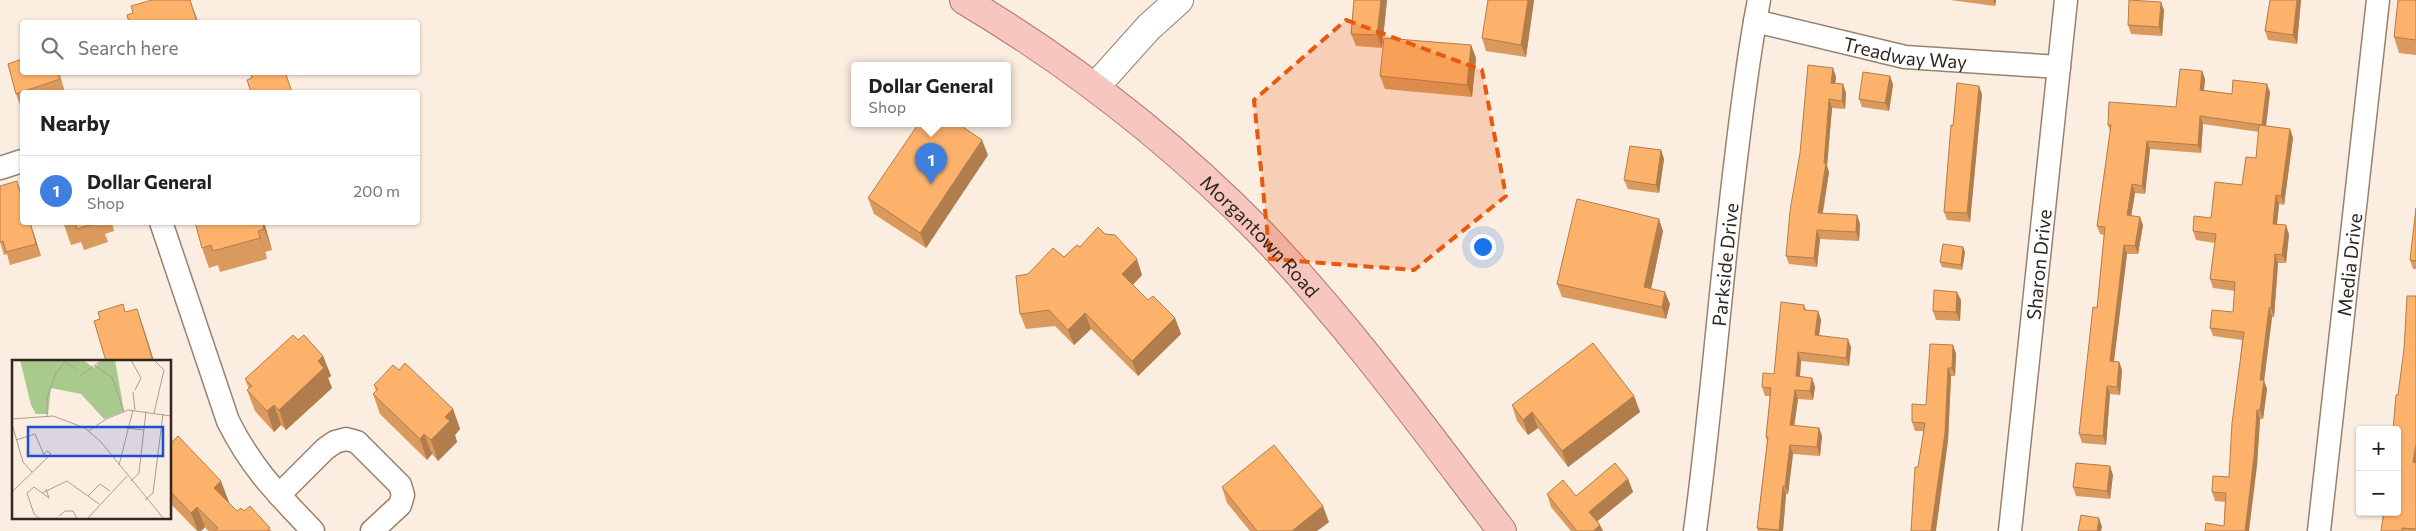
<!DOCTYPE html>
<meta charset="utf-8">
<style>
body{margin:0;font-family:Commissioner,sans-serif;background:#f6f6f6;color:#202124}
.controls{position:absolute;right:15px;bottom:15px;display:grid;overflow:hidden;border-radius:5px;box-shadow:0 1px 4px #0004}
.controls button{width:45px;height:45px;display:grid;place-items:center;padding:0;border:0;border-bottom:1px solid #e0e0e0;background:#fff;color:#202124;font:25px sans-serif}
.you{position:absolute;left:1482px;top:246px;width:18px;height:18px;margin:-12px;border:4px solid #fff;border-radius:50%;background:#1a73e8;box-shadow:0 0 0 8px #1a73e833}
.badge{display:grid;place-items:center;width:32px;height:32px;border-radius:50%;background:#1a73e8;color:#fff;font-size:16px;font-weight:700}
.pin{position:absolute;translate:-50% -41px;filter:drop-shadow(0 1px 2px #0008)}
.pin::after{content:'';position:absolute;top:26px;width:18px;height:15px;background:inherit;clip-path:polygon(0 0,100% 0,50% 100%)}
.popup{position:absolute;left:851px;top:62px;width:160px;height:65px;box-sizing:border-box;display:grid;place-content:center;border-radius:5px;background:#fff;filter:drop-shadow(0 1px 4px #0005);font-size:16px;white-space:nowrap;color:#757577}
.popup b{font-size:19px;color:#202124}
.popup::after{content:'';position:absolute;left:50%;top:100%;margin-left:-10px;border:10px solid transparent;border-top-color:#fff}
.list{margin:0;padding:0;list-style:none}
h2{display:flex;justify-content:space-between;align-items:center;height:65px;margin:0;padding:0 20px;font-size:21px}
h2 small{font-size:16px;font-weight:400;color:#757577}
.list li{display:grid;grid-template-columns:32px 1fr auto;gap:15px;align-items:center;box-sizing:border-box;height:70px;padding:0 20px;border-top:1px solid #e0e0e0}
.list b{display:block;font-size:19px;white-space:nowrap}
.list p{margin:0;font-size:16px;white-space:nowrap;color:#757577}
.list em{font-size:16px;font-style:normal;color:#757577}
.icon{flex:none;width:28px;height:28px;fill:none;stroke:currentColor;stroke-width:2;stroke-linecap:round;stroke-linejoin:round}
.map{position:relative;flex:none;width:2416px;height:531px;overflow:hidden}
.search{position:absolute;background:#fff;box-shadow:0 1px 4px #0004;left:20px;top:20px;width:400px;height:55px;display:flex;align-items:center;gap:12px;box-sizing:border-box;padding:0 18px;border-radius:5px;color:#757577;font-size:19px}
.panel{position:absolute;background:#fff;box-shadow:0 1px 4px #0004;left:20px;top:90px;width:400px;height:135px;border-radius:5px}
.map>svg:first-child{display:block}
</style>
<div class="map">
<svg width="2416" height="531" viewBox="0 0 2416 531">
<rect width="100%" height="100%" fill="#fcede1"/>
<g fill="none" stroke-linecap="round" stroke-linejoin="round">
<defs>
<g id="street">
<path id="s1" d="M1755 21 1905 57 2059 67"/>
<polyline points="0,168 22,161"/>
<path d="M161 222 228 421C252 469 277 493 313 531"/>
<polyline points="279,495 325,449 335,442 346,439 357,442 400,485 403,495 400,505 372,531"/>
<path id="s2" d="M1695 531C1712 404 1721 277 1737 150 1743 100 1749 50 1759 0"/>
<path id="s3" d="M2010 531 2066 0"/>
<path id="s4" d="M2319 531 2378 0"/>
</g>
<polyline id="secondary" points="1096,86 1149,27 1179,0"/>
<g id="primary">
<path id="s5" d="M964 0C1073 65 1172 142 1261 233 1349 325 1425 430 1502 531"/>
</g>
</defs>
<use href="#street" stroke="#98826f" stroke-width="25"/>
<use href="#secondary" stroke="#98826f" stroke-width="30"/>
<use href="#primary" stroke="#ad766c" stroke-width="30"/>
<use href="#street" stroke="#fff" stroke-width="22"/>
<use href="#secondary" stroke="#fff" stroke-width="28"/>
<use href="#primary" stroke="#f6c6bf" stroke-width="28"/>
</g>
<g fill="#da995d">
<polygon points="1354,0 1387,0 1382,48 1356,46 1351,34"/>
<polygon points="1534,0 1526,57 1486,51 1482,38"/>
<polygon points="1950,0 1996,0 1995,6"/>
<polygon points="2270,0 2301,0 2297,44 2268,40 2265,31"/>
<polygon points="2416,0 2416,55 2399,53 2394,37"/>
<polygon points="2164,10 2162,36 2131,34 2128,25"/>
<polygon points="1471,45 1476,58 1472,97 1385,89 1380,76"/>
<polygon points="1833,68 1836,77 1835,83 1843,84 1846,93 1845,109 1832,108 1827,166 1829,172 1823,213 1857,215 1860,224 1859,241 1820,239 1817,267 1789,264 1786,256"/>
<polygon points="2202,71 2205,79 2204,90 2232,94 2270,92 2266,126 2290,129 2293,138 2284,205 2279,204 2277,224 2289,234 2286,263 2278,263 2274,317 2272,317 2264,381 2267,389 2263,419 2260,419 2257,466 2224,526 2225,502 2215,501 2212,492 2229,477 2242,340 2213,336 2210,328 2233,312 2235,291 2213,288 2210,279 2215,243 2196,240 2193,231 2211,218 2242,185 2256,158 2259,132 2203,124 2201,153 2150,149 2145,194 2135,193 2131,215 2143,225 2138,254 2127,254 2114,361 2119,362 2122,370 2120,395 2110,394 2106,445 2082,443 2079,434 2097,308 2104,235 2100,234 2097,226 2110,131 2108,125 2176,107"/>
<polygon points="22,72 59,72 65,92 22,92 22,110 16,94"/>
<polygon points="1890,76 1893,85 1889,111 1862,107 1859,99"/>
<polygon points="1982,94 1970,222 1947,220 1944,212 1953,126"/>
<polygon points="1661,150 1664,159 1659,193 1628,189 1624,180"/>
<polygon points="988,155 926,248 874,214 868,198"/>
<polygon points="2416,208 2416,269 2413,269 2410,260"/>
<polygon points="22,222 30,222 41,256 10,265 7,254 4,255 0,242"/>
<polygon points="63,222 112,222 114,231 105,234 108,242 84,250 81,242 71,245"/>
<polygon points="195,222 264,222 272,250 265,252 267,259 220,272 218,265 209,268 202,248"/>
<polygon points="1663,231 1651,289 1670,304 1666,319 1562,297 1557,284"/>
<polygon points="1080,247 1142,275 1132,285 1148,300 1175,318 1181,334 1138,376 1091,329 1074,345 1055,326 1026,329 1020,314 1028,274 1064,257"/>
<polygon points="1965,252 1962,270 1942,267 1940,262"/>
<polygon points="2416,296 2416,531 2381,531 2398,395"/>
<polygon points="1961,300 1960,321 1936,320 1933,311"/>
<polygon points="1804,305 1806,310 1818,311 1821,320 1819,335 1851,347 1849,366 1801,361 1800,377 1812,378 1815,387 1813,400 1798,399 1794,426 1819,428 1822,436 1820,456 1793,454 1788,494 1786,494 1783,531 1758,531 1757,528 1767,442 1766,437 1770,396 1765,396 1762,387 1774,374"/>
<polygon points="298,340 323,356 331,376 328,378 332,388 286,430 281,425 274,432 255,411 247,390 249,389 245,379"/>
<polygon points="1953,345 1956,354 1955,376 1951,376 1948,441 1918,467 1924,431 1915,431 1912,422 1926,405"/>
<polygon points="399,370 453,409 460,429 455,435 457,442 438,461 432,454 427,460 380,414 373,394 376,391 374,385"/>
<polygon points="1634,396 1640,412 1568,467 1538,428 1528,435 1517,421 1512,405"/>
<polygon points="170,440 237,511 244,511 272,531 208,531 205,527 201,531 197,531 170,503"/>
<polygon points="2113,475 2110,499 2076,496 2073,487"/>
<polygon points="1628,479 1633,492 1597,521 1603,531 1571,531 1551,507 1547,494 1576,496"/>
<polygon points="1222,487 1329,522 1317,531 1250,531 1227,503"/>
</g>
<g fill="#b17d4c">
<polygon points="190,0 196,16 198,22 197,22"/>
<polygon points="1381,0 1387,0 1382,48 1377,35"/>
<polygon points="1528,0 1534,0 1526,57 1521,45"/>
<polygon points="1993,0 1996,0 1995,6"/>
<polygon points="2297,0 2301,0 2297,44 2293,35"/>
<polygon points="2161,2 2164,10 2162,36 2159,27"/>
<polygon points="1471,45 1476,58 1472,97 1467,85"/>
<polygon points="1833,68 1836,77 1834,92 1831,83"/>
<polygon points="2202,71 2205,79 2203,98 2200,90"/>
<polygon points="1890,76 1893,85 1889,111 1885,103"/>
<polygon points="1843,84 1846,93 1845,109 1842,101"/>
<polygon points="2267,84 2270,92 2265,133 2262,125"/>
<polygon points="1979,86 1982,94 1970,222 1967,213"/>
<polygon points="1829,99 1832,108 1827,166 1829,172 1821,222 1818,213 1824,163"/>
<polygon points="2200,116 2203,124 2201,153 2198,145"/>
<polygon points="2290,129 2293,138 2284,205 2281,196"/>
<polygon points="982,140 988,155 926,248 920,233"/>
<polygon points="2147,141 2150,149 2145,194 2142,186"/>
<polygon points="1661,150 1664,159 1659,193 1656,185"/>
<polygon points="2132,184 2135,193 2130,223 2127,215"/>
<polygon points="2276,195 2279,204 2276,233 2273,224"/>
<polygon points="1857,215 1860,224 1859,241 1856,232"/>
<polygon points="2140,217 2143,225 2138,254 2135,246"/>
<polygon points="1659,219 1663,231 1649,299 1644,287"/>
<polygon points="30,222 41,256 36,244"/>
<polygon points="262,222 264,222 272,250 264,229"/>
<polygon points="2286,225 2289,234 2286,263 2282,255"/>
<polygon points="1817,230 1820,239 1817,267 1814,258"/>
<polygon points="258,231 265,252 267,259 260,238"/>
<polygon points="2124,245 2127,254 2113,369 2110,361"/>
<polygon points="1963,247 1965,252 1962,270 1961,265"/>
<polygon points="2275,254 2278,263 2274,317 2271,308"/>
<polygon points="1137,259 1142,275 1128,290 1122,274"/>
<polygon points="1665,292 1670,304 1666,319 1662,307"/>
<polygon points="1957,292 1961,300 1960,321 1956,312"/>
<polygon points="2269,308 2272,317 2264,381 2267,389 2263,419 2260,410 2260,380"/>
<polygon points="137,309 144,329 154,361 153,361"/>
<polygon points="1818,311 1821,320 1818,344 1815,335"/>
<polygon points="1085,313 1091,329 1074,345 1068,330"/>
<polygon points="1175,318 1181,334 1138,376 1132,361"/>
<polygon points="1848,339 1851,347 1849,366 1846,358"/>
<polygon points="1953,345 1956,354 1955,376 1952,368"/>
<polygon points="1798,352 1801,361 1799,385 1796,376"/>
<polygon points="323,356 331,376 328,378 332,388 286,430 279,410 318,361"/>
<polygon points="2119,362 2122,370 2120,395 2117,387"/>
<polygon points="1948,368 1951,376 1948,441 1936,531 1931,531"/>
<polygon points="1812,378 1815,387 1813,400 1810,391"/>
<polygon points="2107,386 2110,394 2106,445 2103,436"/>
<polygon points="1795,390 1798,399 1793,434 1790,425"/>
<polygon points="1634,396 1640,412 1568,467 1562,451"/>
<polygon points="274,405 281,425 274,432 267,411"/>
<polygon points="453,409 460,429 455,435 457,442 438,461 431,440 445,417"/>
<polygon points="2257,410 2260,419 2257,466 2249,531 2245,531"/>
<polygon points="1532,412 1538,428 1528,435 1523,420"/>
<polygon points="1819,428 1822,436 1820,456 1817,447"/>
<polygon points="424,434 432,454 427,460 420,439"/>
<polygon points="2416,444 2416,470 2413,462"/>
<polygon points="1790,445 1793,454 1788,494 1785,486"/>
<polygon points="2110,466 2113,475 2110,499 2107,491"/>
<polygon points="1628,479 1633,492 1594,524 1589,512"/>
<polygon points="221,481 229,502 222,508 214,488"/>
<polygon points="1783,486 1786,494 1783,531 1779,531"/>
<polygon points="1323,506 1329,522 1317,531 1292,531"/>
<polygon points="197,507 205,527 201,531 198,531 191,513"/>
<polygon points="2099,518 2102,527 2101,531 2097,531"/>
<polygon points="1600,525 1603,531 1593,531"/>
</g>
<g fill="#fdb26c" stroke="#b17d4c">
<polygon points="152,0 190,0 197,22 129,22 127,15 133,13 131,6"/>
<polygon points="1354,0 1381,0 1377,35 1351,34"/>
<polygon points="1488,0 1528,0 1521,45 1482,38"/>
<polygon points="2129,0 2161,2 2159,27 2128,25"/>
<polygon points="2270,0 2297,0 2293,35 2265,31"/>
<polygon points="2398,0 2416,0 2416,40 2394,37"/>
<polygon points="1384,38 1471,45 1467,85 1380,76"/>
<polygon points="22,59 22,72 58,72 60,79 16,94 8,64"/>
<polygon points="1808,65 1833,68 1831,83 1843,84 1842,101 1829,99 1824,163 1826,163 1818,213 1857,215 1856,232 1817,230 1814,258 1786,256 1790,211 1800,153"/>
<polygon points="2180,69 2202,71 2200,90 2232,94 2233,80 2267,84 2262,125 2200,116 2198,145 2147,141 2142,186 2132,184 2127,215 2140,217 2135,246 2124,245 2110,361 2119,362 2117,387 2107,386 2103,436 2079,434 2093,307 2097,308 2105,227 2097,226 2111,125 2108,125 2109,102 2176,107"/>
<polygon points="253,72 285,72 292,92 251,92 247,80 252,78 250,73"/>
<polygon points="1863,72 1890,76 1885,103 1859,99"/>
<polygon points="1957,83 1979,86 1967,213 1944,212 1951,125 1953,126"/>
<polygon points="919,123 957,123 982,140 920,233 868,198"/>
<polygon points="2259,125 2290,129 2281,196 2276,195 2273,224 2286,225 2282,255 2275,254 2271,308 2269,308 2260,380 2264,380 2260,410 2257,410 2254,457 2245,531 2205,531 2206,523 2224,526 2226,493 2212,492 2213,476 2229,477 2232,423 2244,332 2210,328 2212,310 2233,312 2235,282 2210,279 2216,234 2193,231 2194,216 2211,218 2215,182 2242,185 2246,157 2256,158"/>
<polygon points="1630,146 1661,150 1656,185 1624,180"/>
<polygon points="17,181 22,199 22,222 30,222 36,244 6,252 3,241 0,242 0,186"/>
<polygon points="1577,199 1659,219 1644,287 1665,292 1662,307 1557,284"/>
<polygon points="2416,208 2416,261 2410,260"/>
<polygon points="63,222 71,222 64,225"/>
<polygon points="75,222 99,222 77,229"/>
<polygon points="195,222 262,222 264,229 258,231 260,238 213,251 211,245 202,248"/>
<polygon points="1098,227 1105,234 1115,235 1137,259 1122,274 1148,300 1153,296 1175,318 1132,361 1085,313 1068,330 1049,310 1020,314 1016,276 1028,274 1053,248 1064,257 1077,245 1080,247"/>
<polygon points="1943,244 1963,247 1961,265 1940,262"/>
<polygon points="1934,290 1957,292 1956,312 1933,311"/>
<polygon points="2407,296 2416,296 2416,444 2413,462 2416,463 2416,529 2402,528 2402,531 2381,531 2384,512 2397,512 2397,430 2393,430 2396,395 2398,395 2404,349"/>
<polygon points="1781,302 1804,305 1804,310 1818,311 1815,335 1848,339 1846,358 1798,352 1796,376 1812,378 1810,391 1795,390 1790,425 1819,428 1817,447 1790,445 1785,486 1783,486 1779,530 1757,528 1768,437 1766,437 1771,388 1762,387 1763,373 1774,374"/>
<polygon points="123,304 125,312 137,309 153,361 106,361 94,321 100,319 98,312"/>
<polygon points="293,335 298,340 304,335 323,356 318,361 324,368 279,410 274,405 267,411 247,390 252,386 245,379"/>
<polygon points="1593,343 1634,396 1562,451 1532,412 1523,420 1512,405"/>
<polygon points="1930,344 1953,345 1952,368 1948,368 1945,433 1931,531 1911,531 1915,467 1918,467 1925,423 1912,422 1912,404 1926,405"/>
<polygon points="405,363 453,409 445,417 450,421 431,440 424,434 420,439 373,394 378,389 374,385 393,365 399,370"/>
<polygon points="178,436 221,481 214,488 237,511 241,508 244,511 250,506 270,528 267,531 214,531 218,528 197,507 191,513 170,491 170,440 172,442"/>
<polygon points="1274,445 1323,506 1292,531 1257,531 1222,487"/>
<polygon points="1615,463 1628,479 1589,512 1600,525 1593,531 1577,531 1547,494 1563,480 1576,496"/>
<polygon points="2076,463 2110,466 2107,491 2073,487"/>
<polygon points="2081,515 2099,518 2097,531 2078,531"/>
</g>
<path fill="#e8590c" fill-opacity="0.2" stroke="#e8590c" stroke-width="4" stroke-dasharray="10 6" stroke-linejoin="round" d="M1346 20 1482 70 1506 196 1414 270 1270 259 1254 100Z"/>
<g text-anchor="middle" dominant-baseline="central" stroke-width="4" stroke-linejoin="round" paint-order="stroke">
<g font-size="19" fill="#30271f" stroke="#fefefe">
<text stroke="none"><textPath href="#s1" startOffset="154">Treadway Way</textPath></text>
<text stroke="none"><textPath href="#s5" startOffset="380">Morgantown Road</textPath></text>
<text stroke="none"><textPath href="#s2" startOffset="268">Parkside Drive</textPath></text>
<text stroke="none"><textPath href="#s3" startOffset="268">Sharon Drive</textPath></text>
<text stroke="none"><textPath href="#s4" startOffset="268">Media Drive</textPath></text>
</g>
</g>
<g transform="translate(12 360)">
<rect width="159" height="159" fill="#fcede1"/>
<path d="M8 0H71L82 8 90 0H103L112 51 92 59 69 34 39 28 36 54H24L19 45Z" fill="#a8ca8d"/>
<path fill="none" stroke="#aa9e93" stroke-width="1" d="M119 0 129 18 123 30M142 0 152 10 142 53M83 6 100 17 112 52M68 16 90 0M121 32 123 50M35 56V38L44 13 53 2 64 9M0 59 41 56 73 68 89 82 152 159M0 64 11 102 20 112M114 68 131 70M77 71 94 59 116 50 159 56M23 74 32 95M4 80 23 74M107 105 121 50M119 121 127 113 134 51M0 132 39 94 35 91 32 94M30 133 55 121 87 144M76 136 88 124 98 131M133 140 141 133 151 54M47 156 53 151H61L65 159M28 159 22 154 15 133 22 127 37 138 34 129M75 159 115 116"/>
<path fill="#1d4ed8" fill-opacity="0.15" stroke="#1d4ed8" stroke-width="2.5" d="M16 67H151V96H16Z"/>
<rect width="159" height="159" fill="none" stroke="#30271f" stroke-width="2.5"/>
</g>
</svg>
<div class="controls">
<button>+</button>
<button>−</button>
</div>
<div class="you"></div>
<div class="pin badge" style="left:931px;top:184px;background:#3f7fe0">1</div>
<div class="popup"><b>Dollar General</b>Shop</div>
<div class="search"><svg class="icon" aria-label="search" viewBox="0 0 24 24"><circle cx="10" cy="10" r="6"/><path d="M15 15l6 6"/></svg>Search here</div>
<section class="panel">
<h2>Nearby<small></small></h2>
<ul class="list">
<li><span class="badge" style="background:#3f7fe0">1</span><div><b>Dollar General</b><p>Shop</p></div><em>200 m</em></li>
</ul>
</section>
</div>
